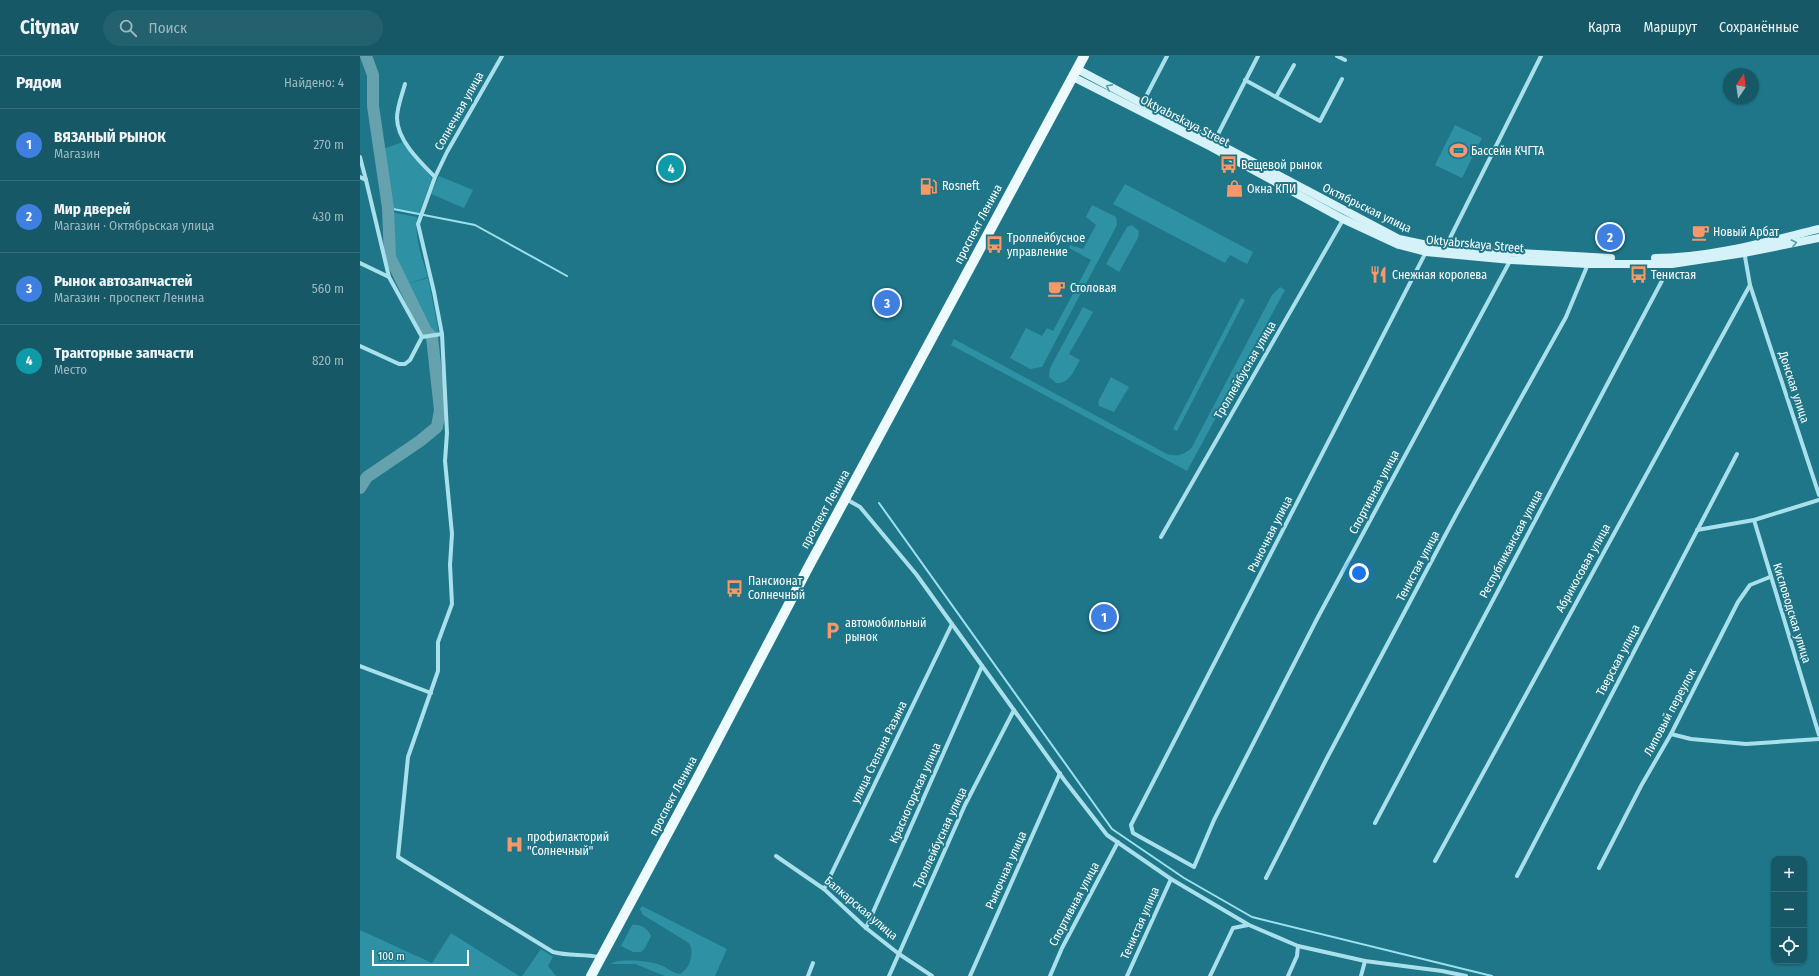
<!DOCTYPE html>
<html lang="ru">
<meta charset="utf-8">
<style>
body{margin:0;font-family:"Fira Sans Condensed",sans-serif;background:#23616f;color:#f1f3f6}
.controls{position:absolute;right:12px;bottom:12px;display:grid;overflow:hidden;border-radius:8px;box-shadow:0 1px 3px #0004}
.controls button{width:36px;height:36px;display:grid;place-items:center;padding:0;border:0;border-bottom:1px solid #356e7a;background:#165866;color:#f1f3f6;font:20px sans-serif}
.compass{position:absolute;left:1363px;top:12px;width:36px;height:36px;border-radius:50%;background:#165866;box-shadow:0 1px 3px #0004;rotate:13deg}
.scale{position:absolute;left:12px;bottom:10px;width:97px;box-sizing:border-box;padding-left:4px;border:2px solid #fff;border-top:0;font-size:11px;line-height:14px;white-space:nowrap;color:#fff;-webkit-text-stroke:3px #1e7688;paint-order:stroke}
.you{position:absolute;left:999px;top:517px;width:14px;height:14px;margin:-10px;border:3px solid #fff;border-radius:50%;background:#1a73e8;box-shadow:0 0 0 6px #1a73e833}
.badge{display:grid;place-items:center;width:26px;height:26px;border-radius:50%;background:#fa9768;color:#fff;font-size:13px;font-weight:700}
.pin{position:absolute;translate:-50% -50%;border:2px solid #fff;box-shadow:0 1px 4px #0006}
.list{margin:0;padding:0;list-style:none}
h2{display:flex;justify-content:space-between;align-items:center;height:52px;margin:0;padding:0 16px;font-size:17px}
h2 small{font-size:13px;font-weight:400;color:#9eb8bf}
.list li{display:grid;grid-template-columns:26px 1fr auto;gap:12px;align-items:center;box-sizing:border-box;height:72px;padding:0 16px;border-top:1px solid #356e7a}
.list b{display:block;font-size:15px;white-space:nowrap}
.list p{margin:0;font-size:13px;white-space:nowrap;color:#9eb8bf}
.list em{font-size:13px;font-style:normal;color:#9eb8bf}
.icon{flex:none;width:22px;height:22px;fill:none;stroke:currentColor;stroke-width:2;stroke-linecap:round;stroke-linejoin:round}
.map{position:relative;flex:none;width:1459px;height:920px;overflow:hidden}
header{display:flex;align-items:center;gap:24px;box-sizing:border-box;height:56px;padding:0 20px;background:#165866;border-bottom:1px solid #356e7a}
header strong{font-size:19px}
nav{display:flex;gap:22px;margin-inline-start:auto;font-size:14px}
.search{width:280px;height:36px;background:#23616f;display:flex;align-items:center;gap:10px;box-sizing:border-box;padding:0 14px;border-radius:22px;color:#9eb8bf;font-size:15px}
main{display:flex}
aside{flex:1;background:#165866}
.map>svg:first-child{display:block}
</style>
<header>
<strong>Citynav</strong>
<div class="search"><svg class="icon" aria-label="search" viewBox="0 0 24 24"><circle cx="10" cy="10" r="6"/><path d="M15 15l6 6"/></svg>Поиск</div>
<nav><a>Карта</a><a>Маршрут</a><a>Сохранённые</a></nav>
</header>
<main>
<aside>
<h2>Рядом<small>Найдено: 4</small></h2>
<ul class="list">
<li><span class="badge" style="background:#3f7fe0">1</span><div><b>ВЯЗАНЫЙ РЫНОК</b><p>Магазин</p></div><em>270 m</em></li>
<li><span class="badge" style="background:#3f7fe0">2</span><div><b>Мир дверей</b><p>Магазин · Октябрьская улица</p></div><em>430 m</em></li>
<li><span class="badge" style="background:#3f7fe0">3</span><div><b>Рынок автозапчастей</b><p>Магазин · проспект Ленина</p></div><em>560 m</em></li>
<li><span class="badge" style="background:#0f9aa8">4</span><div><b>Тракторные запчасти</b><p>Место</p></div><em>820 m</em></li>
</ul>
</aside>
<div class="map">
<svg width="1459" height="920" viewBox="0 0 1459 920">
<rect width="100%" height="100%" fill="#1e7688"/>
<g fill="#2f91a4">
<polygon points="1095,69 1122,82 1102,122 1075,109"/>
<polygon points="43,86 72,122 59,158 29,152 20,94"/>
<polygon points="79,120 113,134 104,152 71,138"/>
<polygon points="765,128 893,196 887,208 870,199 865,207 753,148"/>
<polygon points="732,149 756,161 757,169 682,311 670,313 650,302 666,272 682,280 687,272 693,275 731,204 709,192 710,189 723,193 736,169 726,161"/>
<path d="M30 156 57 161C54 180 62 202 68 221L46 228 32 199Z"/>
<polygon points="772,169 779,175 778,182 759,216 746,208 767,171"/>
<polygon points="68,222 79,277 70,277 46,228"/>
<path d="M920 231 925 234 827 415 591 289 594 283 807 398C817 401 825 399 832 391L912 239Z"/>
<polygon points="881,242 885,244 817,375 813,373"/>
<path d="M723 251 733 256 709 298 720 304C714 314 710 328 696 327L689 321 690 312Z"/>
<polygon points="751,321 769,331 754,356 739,350 738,346"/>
<path d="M282 850 367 893 355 920H305L275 908H251C257 902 291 905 300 909 307 911 312 917 320 918 330 913 335 896 329 887L283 859 280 853Z"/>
<path d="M272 869C281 868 287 872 291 880L285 892 281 896H273L261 890Z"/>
<polygon points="0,874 72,907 91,877 159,920 0,920"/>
<polygon points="181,893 193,901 188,910 196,920 162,920"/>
</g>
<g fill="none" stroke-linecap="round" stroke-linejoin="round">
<g stroke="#9ce1ed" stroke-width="2">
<polyline points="28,152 115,169 207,220"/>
<polyline points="519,447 752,773 824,822 892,861 1132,920"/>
</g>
<polyline stroke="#66a2ad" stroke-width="12" points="0,432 7,421 60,385 77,371 80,354 72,281 66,275 30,201 28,152 13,50 13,19 6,0"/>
<g stroke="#a9e0eb" stroke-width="4">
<path d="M142 0 87 96 75 121 58 168 74 236 82 278 87 377 85 405 92 478 90 509 92 548 78 586V615L48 701 38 801 193 896C208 900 224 898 239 901"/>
<polyline points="977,0 985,4"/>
<polyline points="885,24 960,65 982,23"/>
<path d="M45 28C42 39 37 51 37 62 37 84 60 106 75 121"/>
<polyline points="916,41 934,9"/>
<polyline points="782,48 807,0"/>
<polyline points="854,86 898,0"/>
<polyline points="0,101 6,124"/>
<polyline points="0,121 6,124 29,221"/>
<polyline points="1086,193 1089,184 1181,0"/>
<polyline points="1384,195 1390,229 1459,439"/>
<polyline points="1066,196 771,769 773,777 834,811 854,764 958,561 1150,205"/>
<polyline points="0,207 29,221 62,281"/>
<polyline points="62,281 82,278"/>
<polyline points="0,290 39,308 45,308 50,304 62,281"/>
<polyline points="486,443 500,451 556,518 705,725 747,779 811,823 889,869 938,890 1005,905 1082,915 1106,920"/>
<polyline points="1394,464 1459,679"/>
<polyline points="1337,474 1394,464 1459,444"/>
<polyline points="801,481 984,162"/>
<polyline points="0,610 71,637"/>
<polyline points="1311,678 1331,683 1386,688 1459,683"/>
<polyline points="1015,767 1305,219"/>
<polyline points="416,800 464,833 506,872 539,898 572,920"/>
<polyline points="1075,805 1390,229"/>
<polyline points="1239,812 1281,730 1311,678 1378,546 1390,529 1410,521"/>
<polyline points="1157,820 1377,398"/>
<polyline points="906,822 967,702 1097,457 1206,261 1228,208"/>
<polyline points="464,833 592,568"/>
<polyline points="506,872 622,610"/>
<polyline points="448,920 453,907"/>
<polyline points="529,920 605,749 654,654"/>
<polyline points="610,920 700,717"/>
<polyline points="690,920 702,892 758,786"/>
<polyline points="767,920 811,823"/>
<polyline points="850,920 873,872 888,869"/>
<polyline points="928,920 937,900 938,890"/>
<polyline points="1001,920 1005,905"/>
</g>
<g stroke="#d4f2f8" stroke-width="8">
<polyline points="717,13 1039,183 1086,193 1251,202"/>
<polyline points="713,21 851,91 983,163 1039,189 1066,196 1151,204 1228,208 1312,208 1384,197 1459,182"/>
<path d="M1295 202C1350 202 1405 186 1459 173"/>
</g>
<polyline stroke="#edfbfe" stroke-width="10" points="231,920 338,721 449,510 724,0"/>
</g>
<defs><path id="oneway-chevron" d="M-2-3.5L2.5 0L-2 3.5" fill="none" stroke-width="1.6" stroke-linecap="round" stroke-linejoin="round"/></defs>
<g stroke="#559baa">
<use href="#oneway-chevron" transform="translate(749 31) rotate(-152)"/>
<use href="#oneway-chevron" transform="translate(1434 187) rotate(-12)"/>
</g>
<defs>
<symbol id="stadium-bare" viewBox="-9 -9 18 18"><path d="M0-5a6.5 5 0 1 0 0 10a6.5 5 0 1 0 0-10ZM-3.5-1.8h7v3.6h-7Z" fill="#fa9768" stroke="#1e7688" stroke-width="2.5" paint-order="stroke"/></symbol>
<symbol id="bus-bare" viewBox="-9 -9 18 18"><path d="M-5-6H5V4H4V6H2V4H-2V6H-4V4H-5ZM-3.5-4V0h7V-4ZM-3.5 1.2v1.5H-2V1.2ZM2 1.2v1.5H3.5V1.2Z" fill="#fa9768" stroke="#1e7688" stroke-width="2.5" paint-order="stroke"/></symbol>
<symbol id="fuel-bare" viewBox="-9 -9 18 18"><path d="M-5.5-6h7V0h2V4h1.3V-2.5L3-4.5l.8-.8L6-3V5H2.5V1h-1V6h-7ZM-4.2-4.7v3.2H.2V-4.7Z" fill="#fa9768" stroke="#1e7688" stroke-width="2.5" paint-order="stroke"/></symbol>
<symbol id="shop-bare" viewBox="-9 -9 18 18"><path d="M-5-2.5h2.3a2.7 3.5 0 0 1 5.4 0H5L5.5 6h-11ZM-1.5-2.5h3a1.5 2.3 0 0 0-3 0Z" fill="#fa9768" stroke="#1e7688" stroke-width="2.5" paint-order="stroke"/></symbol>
<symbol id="cafe-bare" viewBox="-9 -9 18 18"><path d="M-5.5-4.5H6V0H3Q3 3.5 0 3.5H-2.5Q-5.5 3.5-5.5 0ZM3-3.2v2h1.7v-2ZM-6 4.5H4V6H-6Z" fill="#fa9768" stroke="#1e7688" stroke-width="2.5" paint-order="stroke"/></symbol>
<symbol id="restaurant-bare" viewBox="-9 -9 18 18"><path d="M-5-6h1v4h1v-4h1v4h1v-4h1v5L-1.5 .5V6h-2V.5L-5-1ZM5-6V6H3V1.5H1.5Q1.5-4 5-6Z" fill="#fa9768" stroke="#1e7688" stroke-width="2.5" paint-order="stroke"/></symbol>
<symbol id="parking-bare" viewBox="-9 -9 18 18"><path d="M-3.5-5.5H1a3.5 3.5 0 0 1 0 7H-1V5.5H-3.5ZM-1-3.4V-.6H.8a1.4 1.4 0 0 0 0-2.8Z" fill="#fa9768" stroke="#1e7688" stroke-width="2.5" paint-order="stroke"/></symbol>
<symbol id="hospital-bare" viewBox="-9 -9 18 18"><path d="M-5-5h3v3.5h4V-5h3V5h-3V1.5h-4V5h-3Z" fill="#fa9768" stroke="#1e7688" stroke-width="2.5" paint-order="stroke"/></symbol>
</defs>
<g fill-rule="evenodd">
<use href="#stadium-bare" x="1086" y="82" width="25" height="25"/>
<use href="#bus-bare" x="856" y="96" width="25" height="25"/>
<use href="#fuel-bare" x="556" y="118" width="25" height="25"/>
<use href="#shop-bare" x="862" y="120" width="25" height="25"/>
<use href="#cafe-bare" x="1328" y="164" width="25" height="25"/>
<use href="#bus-bare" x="622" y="176" width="25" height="25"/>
<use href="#restaurant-bare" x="1006" y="206" width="25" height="25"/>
<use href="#bus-bare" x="1266" y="206" width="25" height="25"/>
<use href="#cafe-bare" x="684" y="220" width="25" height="25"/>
<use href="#bus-bare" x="362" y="520" width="25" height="25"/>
<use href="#parking-bare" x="460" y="562" width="25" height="25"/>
<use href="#hospital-bare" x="142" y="776" width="25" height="25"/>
</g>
<g text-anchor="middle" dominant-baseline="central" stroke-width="4" stroke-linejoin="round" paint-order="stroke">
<g font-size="12" fill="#fff" stroke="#1e7688">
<text transform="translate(99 55) rotate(-61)">Солнечная улица</text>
<text transform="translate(825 65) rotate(27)">Oktyabrskaya Street</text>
<text transform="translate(1007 152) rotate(26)">Октябрьская улица</text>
<text transform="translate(618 168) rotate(-62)">проспект Ленина</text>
<text transform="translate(1115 188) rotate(5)">Oktyabrskaya Street</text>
<text transform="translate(885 314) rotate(-60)">Троллейбусная улица</text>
<text transform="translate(1434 331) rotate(72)">Донская улица</text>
<text transform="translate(1014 436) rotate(-62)">Спортивная улица</text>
<text transform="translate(465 453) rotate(-61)">проспект Ленина</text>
<text transform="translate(910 478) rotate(-63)">Рыночная улица</text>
<text transform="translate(1151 488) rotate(-62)">Республиканская улица</text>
<text transform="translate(1058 510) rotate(-62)">Тенистая улица</text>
<text transform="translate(1223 512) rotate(-61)">Абрикосовая улица</text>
<text transform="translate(1432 557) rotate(73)">Кисловодская улица</text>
<text transform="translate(1258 604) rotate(-62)">Тверская улица</text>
<text transform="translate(1310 656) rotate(-62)">Липовый переулок</text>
<text transform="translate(519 696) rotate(-64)">улица Степана Разина</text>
<text transform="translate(555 737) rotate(-66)">Красногорская улица</text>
<text transform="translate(313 740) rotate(-62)">проспект Ленина</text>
<text transform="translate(580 782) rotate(-65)">Троллейбусная улица</text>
<text transform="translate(646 814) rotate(-66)">Рыночная улица</text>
<text transform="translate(714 848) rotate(-62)">Спортивная улица</text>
<text transform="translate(501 852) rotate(40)">Балкарская улица</text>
<text transform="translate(780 867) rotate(-66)">Тенистая улица</text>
</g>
<g font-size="12" fill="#fff" stroke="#1e7688" text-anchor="start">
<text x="1111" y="95">Бассейн КЧГТА</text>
<text x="881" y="109">Вещевой рынок</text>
<text x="582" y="130">Rosneft</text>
<text x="887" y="133">Окна КПИ</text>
<text x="1353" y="176">Новый Арбат</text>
<text x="647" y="182">Троллейбусное<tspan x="647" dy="14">управление</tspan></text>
<text x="1032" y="219">Снежная королева</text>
<text x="1291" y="219">Тенистая</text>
<text x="710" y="232">Столовая</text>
<text x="388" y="525">Пансионат<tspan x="388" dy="14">Солнечный</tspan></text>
<text x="485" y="567">автомобильный<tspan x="485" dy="14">рынок</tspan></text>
<text x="167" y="781">профилакторий<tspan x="167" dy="14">"Солнечный"</tspan></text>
</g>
</g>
</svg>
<div class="controls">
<button>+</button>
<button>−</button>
<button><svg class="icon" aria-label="locate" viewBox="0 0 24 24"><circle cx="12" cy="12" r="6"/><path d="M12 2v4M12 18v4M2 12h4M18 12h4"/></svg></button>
</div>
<svg class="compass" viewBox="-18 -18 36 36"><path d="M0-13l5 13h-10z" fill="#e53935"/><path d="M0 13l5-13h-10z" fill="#9eb8bf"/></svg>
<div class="scale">100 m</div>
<div class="you"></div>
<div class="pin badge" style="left:744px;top:561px;background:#3f7fe0">1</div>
<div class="pin badge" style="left:1250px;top:181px;background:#3f7fe0">2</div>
<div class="pin badge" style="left:527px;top:247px;background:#3f7fe0">3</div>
<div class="pin badge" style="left:311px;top:112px;background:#0f9aa8">4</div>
</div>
</main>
